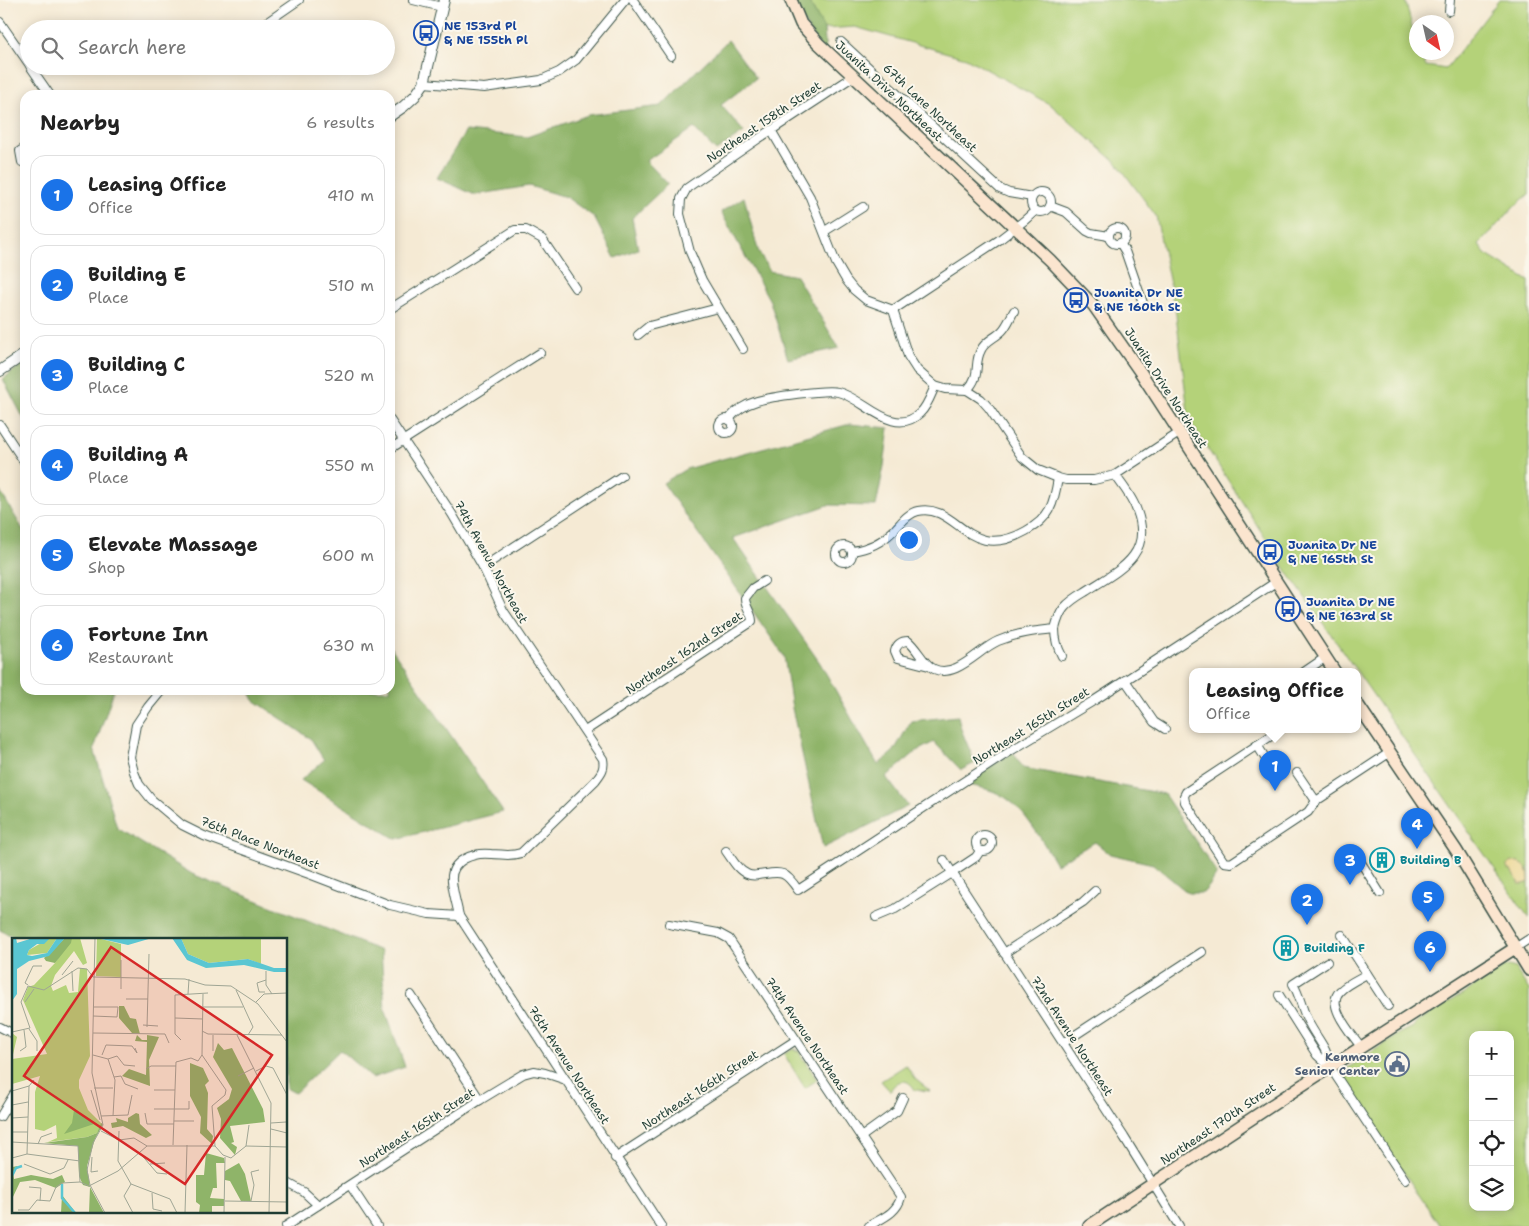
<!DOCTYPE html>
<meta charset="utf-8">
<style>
body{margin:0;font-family:"Shantell Sans",sans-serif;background:#f2f2f2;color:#222}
.controls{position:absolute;right:15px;bottom:15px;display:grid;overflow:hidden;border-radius:10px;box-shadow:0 2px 12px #0003}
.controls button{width:45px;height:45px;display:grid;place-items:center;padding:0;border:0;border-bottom:1px solid #e0e0e0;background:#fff;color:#222;font:25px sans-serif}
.compass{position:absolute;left:1409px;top:15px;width:45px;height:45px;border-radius:50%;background:#fff;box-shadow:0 2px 12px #0003;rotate:146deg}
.you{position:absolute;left:908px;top:539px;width:18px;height:18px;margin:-12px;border:4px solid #fff;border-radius:50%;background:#1a73e8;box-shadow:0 0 0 8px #1a73e833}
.badge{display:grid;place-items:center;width:32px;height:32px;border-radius:50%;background:#1a73e8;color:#fff;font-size:16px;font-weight:700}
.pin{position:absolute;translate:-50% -41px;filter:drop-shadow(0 1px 2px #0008)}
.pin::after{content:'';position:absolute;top:26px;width:18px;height:15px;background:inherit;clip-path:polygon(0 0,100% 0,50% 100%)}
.popup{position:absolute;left:1189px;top:668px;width:172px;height:65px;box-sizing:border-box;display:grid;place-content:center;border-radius:10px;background:#fff;filter:drop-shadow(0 1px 4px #0005);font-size:16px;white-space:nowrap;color:#767676}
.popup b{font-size:19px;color:#222}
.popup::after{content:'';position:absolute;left:50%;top:100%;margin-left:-10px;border:10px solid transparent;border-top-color:#fff}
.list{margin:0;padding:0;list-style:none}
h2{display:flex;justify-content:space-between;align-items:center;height:65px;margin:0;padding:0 20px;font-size:21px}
h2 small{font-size:16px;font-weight:400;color:#767676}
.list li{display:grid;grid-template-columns:32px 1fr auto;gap:15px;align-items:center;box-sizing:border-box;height:80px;margin:0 10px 10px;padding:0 10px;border:1px solid #e0e0e0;border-radius:15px}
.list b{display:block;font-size:19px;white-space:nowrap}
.list p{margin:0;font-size:16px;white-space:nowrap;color:#767676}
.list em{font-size:16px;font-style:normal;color:#767676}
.icon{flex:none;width:28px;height:28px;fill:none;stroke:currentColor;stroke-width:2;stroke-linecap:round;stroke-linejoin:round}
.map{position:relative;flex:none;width:1529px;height:1226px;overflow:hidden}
.search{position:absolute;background:#fff;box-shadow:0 2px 12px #0003;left:20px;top:20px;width:375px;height:55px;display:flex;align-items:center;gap:12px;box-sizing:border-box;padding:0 18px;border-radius:28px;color:#767676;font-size:19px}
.panel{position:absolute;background:#fff;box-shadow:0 2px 12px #0003;left:20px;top:90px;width:375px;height:605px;border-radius:15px}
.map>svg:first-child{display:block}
</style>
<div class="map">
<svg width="1529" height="1226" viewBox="0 0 1529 1226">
<rect width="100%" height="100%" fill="#fbf7ec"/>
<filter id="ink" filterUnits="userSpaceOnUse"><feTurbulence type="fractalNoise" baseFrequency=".02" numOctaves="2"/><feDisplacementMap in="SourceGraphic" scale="10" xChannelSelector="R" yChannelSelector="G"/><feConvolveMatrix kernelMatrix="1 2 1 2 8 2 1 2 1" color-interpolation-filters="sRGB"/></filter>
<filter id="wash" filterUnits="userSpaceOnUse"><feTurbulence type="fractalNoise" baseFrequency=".0096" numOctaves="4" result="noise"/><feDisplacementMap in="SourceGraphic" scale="20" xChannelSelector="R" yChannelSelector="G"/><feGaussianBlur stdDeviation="1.12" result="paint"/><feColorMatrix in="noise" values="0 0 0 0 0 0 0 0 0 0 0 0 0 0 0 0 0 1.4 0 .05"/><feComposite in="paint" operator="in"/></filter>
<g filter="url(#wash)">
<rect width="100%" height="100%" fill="#f5ead4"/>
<g fill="#b4d279" stroke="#6a8856" fill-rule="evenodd">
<polygon points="808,0 1405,0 1416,42 1416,52 1419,53 1426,66 1446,69 1499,0 1529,0 1529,194 1516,205 1479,244 1485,254 1529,281 1529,918 1288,573 1189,420 1176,314 1156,216 1117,163 1051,105 966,58 855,27 824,29"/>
<path d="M1509 966 1515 968 1529 990V1226H1440L1337 1073 1343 1069 1345 1070 1399 1034 1413 1027 1418 1021 1457 997C1464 996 1476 984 1483 979L1484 980 1504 967ZM1473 1035H1510V1207H1473Z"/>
<polygon points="793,1049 799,1051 803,1060 805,1060 817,1080 805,1088 784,1054"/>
<path d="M906 1065 915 1079 930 1091 915 1090C908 1077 897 1079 890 1091L881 1081Z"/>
</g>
<g fill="#8fb469" stroke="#57784e">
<polygon points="789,0 808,0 824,29 826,55"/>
<polygon points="728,40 756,78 721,105 744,132 716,151 694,128 646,161 668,184 632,218 638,249 615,258 594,217 566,197 529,186 475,195 437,178 466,131 527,137 588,115 661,106"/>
<polygon points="744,197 758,250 769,271 796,276 839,348 788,359 770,301 721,212"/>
<polygon points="22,364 25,367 25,421 3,379"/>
<polygon points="850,424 889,428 884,466 876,506 828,505 733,538 820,663 878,765 894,751 911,721 958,716 961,729 975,763 961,770 934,742 917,751 886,777 908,806 823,848 792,708 784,656 663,483 686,469"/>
<polygon points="0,491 25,533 25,690 114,690 94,749 117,828 192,874 381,951 385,1009 405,1067 372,1078 340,1050 295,1093 286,1088 286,940 19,940 0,930"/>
<polygon points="390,646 503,812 396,839 301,780 324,760 311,739 254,700 249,690 390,690"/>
<path d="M1013 752 1023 768 1164 794 1217 873 1210 885 1203 893H1188L1153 864 1110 854 1095 842 1056 864C1045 845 1027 814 1010 801 997 790 979 787 963 784Z"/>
</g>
<path fill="#eeda9e" stroke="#868c69" d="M1512 861C1526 864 1529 868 1529 882L1524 884H1519L1513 872 1507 868V865Z"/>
</g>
<g filter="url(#ink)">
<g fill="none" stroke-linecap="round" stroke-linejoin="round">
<defs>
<g id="minor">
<polyline points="413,0 442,7"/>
<polyline points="633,0 671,56"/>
<polyline points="1449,11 1450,0"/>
<polyline points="0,22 29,64"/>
<polyline points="257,29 299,0"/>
<polyline points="841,42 1000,189 1009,193 1032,197"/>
<polyline points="30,66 50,95"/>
<polyline points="424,83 484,88 541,80 559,72 576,60 625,0"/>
<polyline points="771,130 810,197 836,263 846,280 854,290 866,300 893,310 908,356 917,370 935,386 945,389 967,390 981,399 989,408 1022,457 1038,470 1058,478"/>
<polyline points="22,162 20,151 25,148"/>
<circle cx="1041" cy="202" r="10"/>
<polyline points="1050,206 1066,212 1087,231 1091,233 1109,236"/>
<circle cx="1117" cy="236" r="8"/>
<polyline points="825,231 863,207"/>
<polyline points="1120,243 1125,251 1143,303"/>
<polyline points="390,309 515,230 526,230 542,239 575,288"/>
<polyline points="893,310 999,240 1025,220 1035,211"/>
<polyline points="638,335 649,326 718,308"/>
<polyline points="743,349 702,280 690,252 680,214 681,199 687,188 758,139 854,76"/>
<path d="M967 390C982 375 973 364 981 350 985 341 995 338 1002 331 1007 326 1010 318 1014 311"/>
<circle cx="726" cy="426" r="7"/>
<path d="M390 420 452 514 483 567 503 610 603 759C605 769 601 773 595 781L521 853C509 857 503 854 491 854 474 852 450 860 452 881 453 893 457 905 459 916L661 1226"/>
<path d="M729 420C734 411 747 404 757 401 770 397 825 389 838 392 864 398 893 439 920 413 927 407 931 395 935 386"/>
<polyline points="0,425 25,463"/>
<polyline points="390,449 540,353"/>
<circle cx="844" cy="554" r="8"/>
<path d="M852 551C867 549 881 543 892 532 900 525 907 513 918 511 958 503 967 564 1026 531 1050 518 1054 504 1058 478L1066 480H1094L1115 475 1179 433"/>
<polyline points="483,567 622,476"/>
<path d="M1055 629C1055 639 1057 647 1062 656"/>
<path d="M929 666 898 658 895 651C897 644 901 641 908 641 918 649 923 664 934 669 956 679 979 649 998 641 1017 633 1035 631 1055 629 1057 621 1059 614 1064 608 1070 601 1078 596 1085 592 1117 571 1154 556 1137 511 1133 498 1123 486 1115 475"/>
<polyline points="1304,672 1326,657"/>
<polyline points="1125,680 1154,722 1165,729"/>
<polyline points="162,690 148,707 136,725 130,757 134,772 139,784 151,799 182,825 204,836 309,874 390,905 429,914 459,916"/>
<polyline points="1280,730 1186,792 1184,796 1185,802 1224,862 1231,863 1308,812 1316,801 1389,753"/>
<path d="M585 731 750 623 752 621C752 613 745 607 745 598L753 588 764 581"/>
<polyline points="1257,745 1276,775"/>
<polyline points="1297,773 1316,801"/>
<circle cx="984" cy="843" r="8"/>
<path d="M726 851C732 859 737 870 747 874 751 876 754 876 758 875 781 872 784 869 798 890L1012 750 1095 700 1276 582"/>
<polyline points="944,860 1124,1137 1179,1226"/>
<polyline points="1360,861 1380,893"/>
<polyline points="876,917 895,909 952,873 976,857 980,851"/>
<path d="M669 924 718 933 729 939 901 1197C897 1213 882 1218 869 1226"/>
<polyline points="1342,935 1388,1006"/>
<polyline points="1515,948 1529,939"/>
<polyline points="1004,953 1083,902 1095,891"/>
<path d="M1327 962 1293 984C1301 997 1302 1012 1310 1025 1318 1040 1328 1049 1330 1067"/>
<polyline points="411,995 480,1100"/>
<polyline points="1279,995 1317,1055 1330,1067 1405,1180"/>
<polyline points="0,1027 14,1034"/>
<polyline points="1063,1043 1202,952"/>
<path d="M1361 1047C1352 1034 1325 1005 1340 991 1347 984 1358 979 1367 974"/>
<polyline points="0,1117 14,1094"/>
<polyline points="861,1137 897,1111 903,1098"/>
<polyline points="615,1158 796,1040"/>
<polyline points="286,1182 304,1192 318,1205"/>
<polyline points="350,1185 377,1226"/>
<polyline points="286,1226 480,1100 523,1074 534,1071 545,1073 566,1080"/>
</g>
<g id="tertiary">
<polyline points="390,116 403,107 415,96 424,83 444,0"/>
<polyline points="0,371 25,354"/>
</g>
<g id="secondary">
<polyline points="791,0 801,24 818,43 1050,260 1094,306 1141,373 1335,672"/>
<polyline points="1358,705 1456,850 1529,970"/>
<polyline points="1089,1226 1301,1086 1515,948"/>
</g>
</defs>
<use href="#minor" stroke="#3f574c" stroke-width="10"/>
<use href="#tertiary" stroke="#3f574c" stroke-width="12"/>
<use href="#secondary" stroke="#3f574c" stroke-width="14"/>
<use href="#minor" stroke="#fff" stroke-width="8"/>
<use href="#tertiary" stroke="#fff" stroke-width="10"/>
<use href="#secondary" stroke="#fbe5cf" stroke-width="11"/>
</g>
</g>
<defs>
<symbol id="bus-ring" viewBox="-11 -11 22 22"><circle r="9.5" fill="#fbf7ec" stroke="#1a4fb4" stroke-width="1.5"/><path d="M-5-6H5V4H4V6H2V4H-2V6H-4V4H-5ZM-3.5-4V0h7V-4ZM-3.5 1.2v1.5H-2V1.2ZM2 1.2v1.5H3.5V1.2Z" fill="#1a4fb4"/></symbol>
<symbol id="building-ring" viewBox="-11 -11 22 22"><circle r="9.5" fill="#fbf7ec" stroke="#0f9aa8" stroke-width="1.5"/><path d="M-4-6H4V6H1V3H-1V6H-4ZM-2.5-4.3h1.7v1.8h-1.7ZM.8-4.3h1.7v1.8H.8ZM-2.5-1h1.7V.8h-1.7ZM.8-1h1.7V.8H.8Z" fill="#0f9aa8"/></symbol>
<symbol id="civic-ring" viewBox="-11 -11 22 22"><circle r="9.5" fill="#fbf7ec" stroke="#5c6f8a" stroke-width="1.5"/><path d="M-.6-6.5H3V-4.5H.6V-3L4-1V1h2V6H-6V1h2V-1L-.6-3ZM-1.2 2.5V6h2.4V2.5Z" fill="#5c6f8a"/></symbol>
</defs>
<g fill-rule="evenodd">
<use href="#bus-ring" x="412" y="19" width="28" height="28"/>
<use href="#bus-ring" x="1062" y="286" width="28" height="28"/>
<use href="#bus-ring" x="1256" y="538" width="28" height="28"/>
<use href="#bus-ring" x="1274" y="595" width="28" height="28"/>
<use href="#building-ring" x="1368" y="846" width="28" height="28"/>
<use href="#building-ring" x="1272" y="934" width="28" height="28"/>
<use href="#civic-ring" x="1383" y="1050" width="28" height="28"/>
</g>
<g text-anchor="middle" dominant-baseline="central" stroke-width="4" stroke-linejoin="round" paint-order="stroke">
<g font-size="12" font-weight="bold" fill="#164399" stroke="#fbf7ec" text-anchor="start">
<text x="444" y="26">NE 153rd Pl<tspan x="444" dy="14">&amp; NE 155th Pl</tspan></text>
<text x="1094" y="293">Juanita Dr NE<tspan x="1094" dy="14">&amp; NE 160th St</tspan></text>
<text x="1288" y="545">Juanita Dr NE<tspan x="1288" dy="14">&amp; NE 165th St</tspan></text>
<text x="1306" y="602">Juanita Dr NE<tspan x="1306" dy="14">&amp; NE 163rd St</tspan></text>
</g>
<g font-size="12" fill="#1f3d34" stroke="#fbf7ec">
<text transform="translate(889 91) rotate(43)">Juanita Drive Northeast</text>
<text transform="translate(930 108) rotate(43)">67th Lane Northeast</text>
<text transform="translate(764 122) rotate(-34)">Northeast 158th Street</text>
<text transform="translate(1166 388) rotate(57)">Juanita Drive Northeast</text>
<text transform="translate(491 562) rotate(61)">74th Avenue Northeast</text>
<text transform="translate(684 653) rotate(-34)">Northeast 162nd Street</text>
<text transform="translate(1031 726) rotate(-32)">Northeast 165th Street</text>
<text transform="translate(260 843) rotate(21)">76th Place Northeast</text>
<text transform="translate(807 1036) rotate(56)">74th Avenue Northeast</text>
<text transform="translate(1072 1036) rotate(57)">72nd Avenue Northeast</text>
<text transform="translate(569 1065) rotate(57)">76th Avenue Northeast</text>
<text transform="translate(700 1090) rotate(-33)">Northeast 166th Street</text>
<text transform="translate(1218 1124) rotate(-34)">Northeast 170th Street</text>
<text transform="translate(417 1128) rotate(-33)">Northeast 165th Street</text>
</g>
<g font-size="12" font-weight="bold" fill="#0d838f" stroke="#fbf7ec" text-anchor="start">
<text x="1400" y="860">Building B</text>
<text x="1304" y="948">Building F</text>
</g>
<g font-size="12" font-weight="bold" fill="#4e5e75" stroke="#fbf7ec" text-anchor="end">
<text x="1380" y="1057">Kenmore<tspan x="1380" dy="14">Senior Center</tspan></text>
</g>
</g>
<g transform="translate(12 938)">
<rect width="275" height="275" fill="#f5ead4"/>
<path d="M38 0H45L35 15 15 17 17 12ZM60 0H68L75 25 71 27 62 13 43 37 39 48 41 53 54 47 57 55 66 54 68 30 75 31 78 118 67 142V150L76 172 89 185 88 189 85 195 75 199 36 204 45 200 44 187 32 193 23 191V154L28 138 0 146V95L5 99 0 121 35 116 11 62 16 49 22 47 43 25ZM85 0 109 6V39L84 38ZM169 0H249V26L236 21 197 25 176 16Z" fill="#b4d279"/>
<path d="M53 0H60L59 5 43 25 34 23 32 20ZM107 68H112L118 80 124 81 128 96 120 95 107 80ZM125 97 130 102H135V97L147 99 137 122 138 148 110 138 117 131 134 137 135 104 123 103ZM206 105 212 112 220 110 251 171 253 184 218 188 222 204 219 205 225 209 223 217 208 200 209 181 205 170 217 161 220 151 201 119ZM178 125 191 130 197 143 193 147 196 155 195 191 201 198 200 206 188 195 189 179 178 158ZM62 172 82 186 52 196 60 185ZM124 175 127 176 128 186 140 197 134 200 111 188 100 190 99 185 105 184 104 180 116 184V180ZM89 185 91 186 83 201 75 228 78 249 71 247 67 238 66 208 32 205 75 199 85 195ZM194 215 212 220 213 225H204L205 250H201L198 260 212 261V268H200V275H187L188 267 184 264V237H192ZM227 225 233 236 239 263H229L218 243 213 242V233ZM6 228 1 234 2 241 19 237 41 241 50 237 53 244 44 250 23 242 8 244 0 261V229ZM78 249 92 275H77ZM50 257 64 275H49Z" fill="#8fb469"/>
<path d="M0 0H4L5 5 21 0H38L32 6H25L17 12 15 17 20 18 35 15 45 0H53L37 18 17 23 5 31V56L0 63ZM85 0 116 1 140 0 116 7ZM160 0H169L176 16 197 25 236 21 262 30H275V34H262L232 27 194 30 175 22Z" fill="#5ac6d2"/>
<path fill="none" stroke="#5ac6d2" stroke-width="2.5" d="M0 238 4 230 10 228M50 246V260L63 275"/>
<path fill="none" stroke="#9fa594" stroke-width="1" d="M83 0 80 135 91 187 81 205 75 232 78 247 93 275M109 22V51M60 33 61 53M254 33V47L260 56M50 37 61 23M81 39 173 41 193 47 219 48 246 66 275 104M16 47 13 45 21 28H30M224 52 241 89 236 97M253 54H247L245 45 254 42M176 56 177 41M114 61H136M13 64 22 51M244 64 252 56 275 55M81 69H106L105 79 81 78M191 69H231M163 80 191 81M131 87 146 88M135 89 137 16M17 91 25 103V113M190 93 196 96 270 97M0 94 18 90 9 64 16 48 32 52 66 30 75 31 81 39M81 95 153 96 157 105M225 97 259 165 257 275M169 102 163 96V57L196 55M8 113 14 109 12 92M201 113V97M81 117 96 121 105 118 112 127 123 128M90 117 94 107 120 108 125 115 123 110M190 117 214 152 213 157 200 168 203 208M190 117 191 56M96 121 103 142 101 178M134 131 139 128H164M244 133 254 128 261 130 275 157M226 138 242 130M102 139 109 138 113 146 126 151M82 150H101M79 152 88 182M142 152H163M0 153 17 148 22 142M0 167 16 164M142 171H177V163M133 175 135 186H162M89 178 116 177 120 157M0 180 16 179M162 183H182M259 185 274 184M259 191 275 195M89 193 107 202 122 200 135 208M107 193 106 223 119 246M0 194H16M0 204 66 208 68 244 77 248 106 233 135 208M26 206 29 199 40 195M161 207 164 124 179 120 186 123 190 117M135 208H203M203 208 211 217 219 220 234 208M234 208 275 209M234 208 237 187M127 214 145 235 155 236M15 216 17 148M80 219 79 234 86 233M0 220 15 216 68 223M12 226 38 236 52 230 56 222M138 226 153 225M119 246 158 261 165 275M119 246 112 258 121 275M17 249 29 250 28 263M140 255 141 271 150 273M213 263 275 264M239 263 242 247 239 234 247 232M6 272H17L25 262 38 263 44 249 50 245 68 244M173 275 175 207M212 275 213 219"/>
<path fill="#d62828" fill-opacity="0.15" stroke="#d62828" stroke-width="2.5" d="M99 9 260 117 173 246 12 138Z"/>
<rect width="275" height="275" fill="none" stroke="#1f3d34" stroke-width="2.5"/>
</g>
</svg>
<div class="controls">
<button>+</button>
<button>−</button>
<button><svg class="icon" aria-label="locate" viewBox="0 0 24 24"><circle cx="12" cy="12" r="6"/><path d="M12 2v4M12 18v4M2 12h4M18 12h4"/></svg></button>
<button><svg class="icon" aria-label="layers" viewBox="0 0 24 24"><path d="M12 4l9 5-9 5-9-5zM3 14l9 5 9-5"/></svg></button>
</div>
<svg class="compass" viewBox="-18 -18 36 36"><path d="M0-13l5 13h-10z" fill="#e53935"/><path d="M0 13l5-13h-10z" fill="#767676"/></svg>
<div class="you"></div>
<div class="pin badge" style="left:1275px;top:791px">1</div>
<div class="popup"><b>Leasing Office</b>Office</div>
<div class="pin badge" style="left:1307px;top:925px">2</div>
<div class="pin badge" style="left:1350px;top:885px">3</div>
<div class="pin badge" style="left:1417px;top:849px">4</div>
<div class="pin badge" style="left:1428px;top:922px">5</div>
<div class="pin badge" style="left:1430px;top:972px">6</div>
<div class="search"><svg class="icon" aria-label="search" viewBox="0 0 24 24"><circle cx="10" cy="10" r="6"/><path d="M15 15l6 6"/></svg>Search here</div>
<section class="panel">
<h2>Nearby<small>6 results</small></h2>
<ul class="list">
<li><span class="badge">1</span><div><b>Leasing Office</b><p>Office</p></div><em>410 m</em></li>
<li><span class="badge">2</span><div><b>Building E</b><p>Place</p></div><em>510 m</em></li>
<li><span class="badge">3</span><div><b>Building C</b><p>Place</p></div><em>520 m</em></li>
<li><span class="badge">4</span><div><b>Building A</b><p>Place</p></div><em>550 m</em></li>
<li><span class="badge">5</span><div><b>Elevate Massage</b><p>Shop</p></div><em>600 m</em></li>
<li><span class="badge">6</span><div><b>Fortune Inn</b><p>Restaurant</p></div><em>630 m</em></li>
</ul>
</section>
</div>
